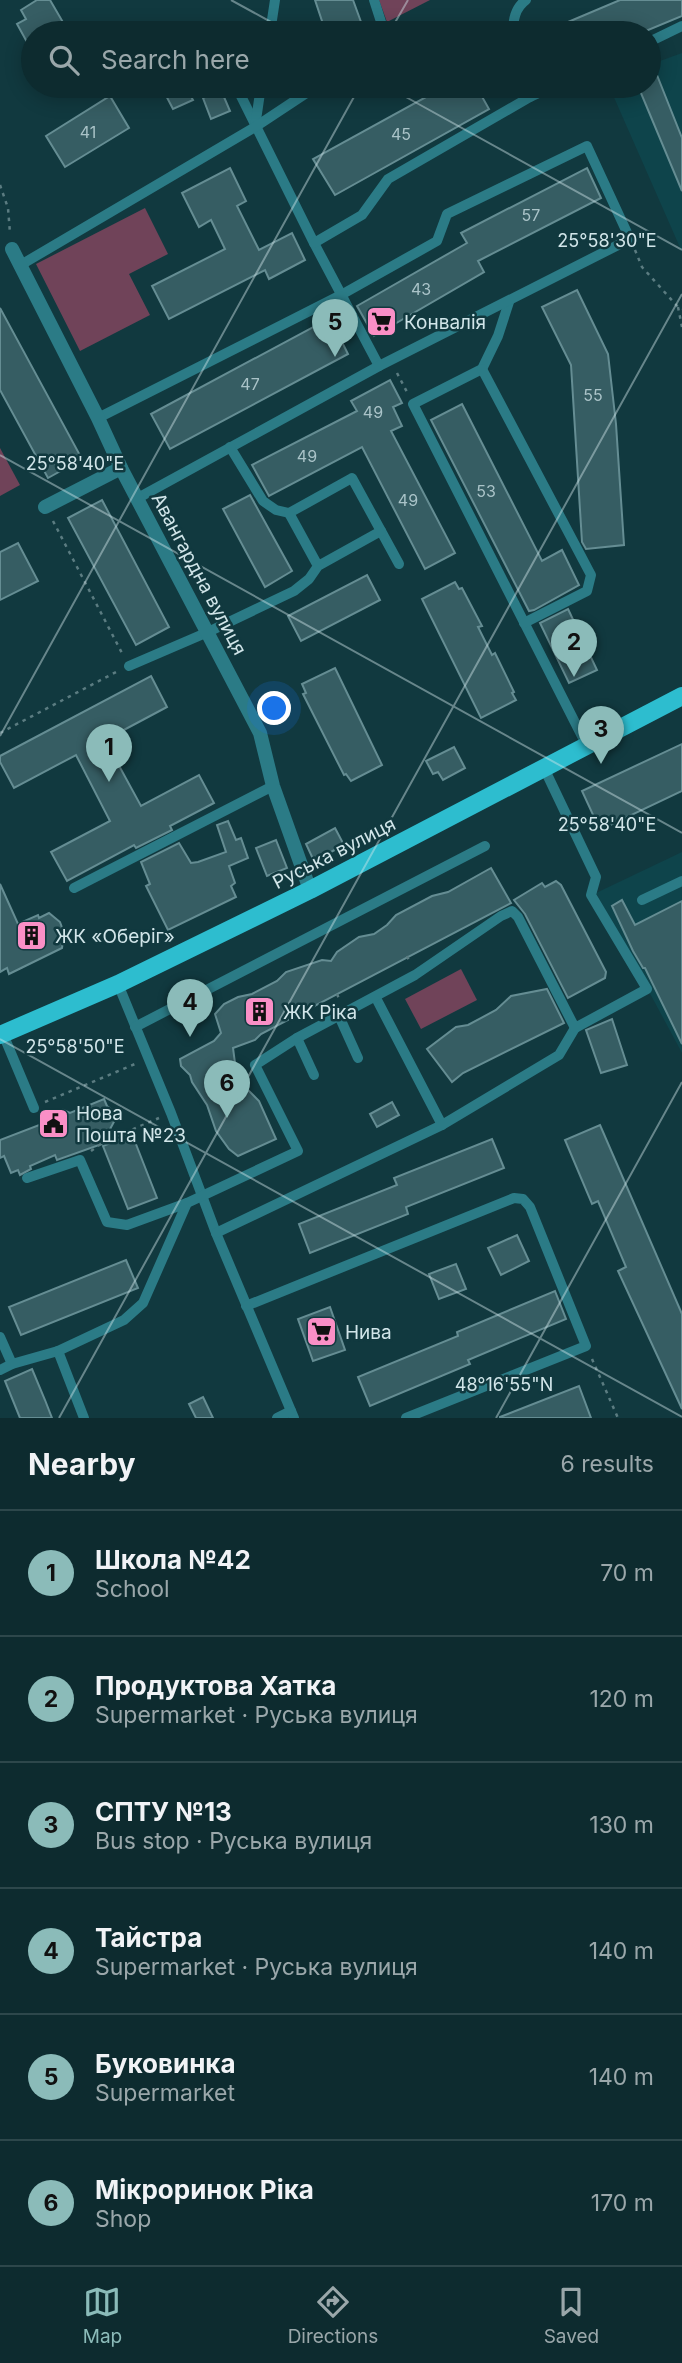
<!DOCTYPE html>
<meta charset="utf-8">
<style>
body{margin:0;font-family:Inter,sans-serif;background:#163337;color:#f1f3f6}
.you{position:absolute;left:275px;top:709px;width:24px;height:24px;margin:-18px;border:5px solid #fff;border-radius:50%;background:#1a73e8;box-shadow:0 0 0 10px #1a73e833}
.badge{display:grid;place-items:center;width:46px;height:46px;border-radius:50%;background:#8bbbb9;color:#111;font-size:23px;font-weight:700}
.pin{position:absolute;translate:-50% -58px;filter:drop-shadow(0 2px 4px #0008)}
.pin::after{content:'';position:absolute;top:37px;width:24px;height:21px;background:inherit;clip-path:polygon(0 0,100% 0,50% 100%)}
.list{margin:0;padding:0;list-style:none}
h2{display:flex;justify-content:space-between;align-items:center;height:91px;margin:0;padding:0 28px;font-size:30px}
h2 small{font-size:23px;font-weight:400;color:#9aa7aa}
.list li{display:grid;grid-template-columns:46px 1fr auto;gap:21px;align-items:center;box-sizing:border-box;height:126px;padding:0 28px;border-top:2px solid #2d474b}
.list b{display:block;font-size:26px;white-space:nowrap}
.list p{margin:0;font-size:23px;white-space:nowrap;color:#9aa7aa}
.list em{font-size:23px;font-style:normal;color:#9aa7aa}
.icon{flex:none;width:38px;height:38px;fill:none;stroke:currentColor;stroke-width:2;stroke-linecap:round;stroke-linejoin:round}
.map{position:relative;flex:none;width:682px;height:1418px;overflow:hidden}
.search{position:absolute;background:#0d2b2f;box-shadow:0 4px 18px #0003;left:21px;right:21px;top:21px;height:77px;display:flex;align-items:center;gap:18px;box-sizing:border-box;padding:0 24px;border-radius:38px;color:#9aa7aa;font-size:26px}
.sheet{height:847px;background:#0d2b2f}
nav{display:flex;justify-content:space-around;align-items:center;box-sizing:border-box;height:98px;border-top:2px solid #2d474b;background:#0d2b2f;font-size:19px;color:#9aa7aa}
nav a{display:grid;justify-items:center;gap:4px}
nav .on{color:#8bbbb9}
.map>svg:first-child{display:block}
</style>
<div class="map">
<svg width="682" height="1418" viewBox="0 0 682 1418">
<rect width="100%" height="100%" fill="#11393f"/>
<g fill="#0e444b">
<polygon points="682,53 682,252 609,86 649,86 649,65"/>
<polygon points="682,852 682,1053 596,893"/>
</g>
<g fill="#704359">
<polygon points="379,0 430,0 387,22"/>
<polygon points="145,208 168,254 129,274 150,315 80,351 36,264"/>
<polygon points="0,448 20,485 0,496"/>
<polygon points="461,969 477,1000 421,1029 405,999"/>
</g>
<g fill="#365d63" stroke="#658d93" stroke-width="2">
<polygon points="37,0 50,0 64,24 47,33 33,33 33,53 17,24 26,19 21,10"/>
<polygon points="315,0 353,0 365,33 326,33"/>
<polygon points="620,0 682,0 682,16 641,33 542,33"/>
<polygon points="649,55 682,138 682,191 638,86 649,86"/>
<polygon points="161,86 185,86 193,100 173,109"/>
<polygon points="446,86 476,86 489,109 335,195 313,159"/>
<polygon points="221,90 230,111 211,119 203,98"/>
<polygon points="110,96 129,128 65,167 46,136"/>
<polygon points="230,168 246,201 237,206 259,250 292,233 305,260 269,279 265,270 169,319 152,286 225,249 211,220 199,227 182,193"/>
<polygon points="587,168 601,198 478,261 484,272 374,336 357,306 467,243 461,233"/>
<polygon points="577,290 608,354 616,424 624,545 586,549 582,542 571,365 542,307"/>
<polygon points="0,308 82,459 48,478 0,390"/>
<polygon points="330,318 348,354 170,449 151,414"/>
<polygon points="390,380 402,403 393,407 402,426 391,431 455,553 425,569 362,447 269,496 252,465 357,411 351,401"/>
<polygon points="462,404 542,561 562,550 579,585 534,610 529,611 431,420"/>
<polygon points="250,495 292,571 265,587 223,509"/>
<polygon points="102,500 169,627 136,645 68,518"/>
<polygon points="18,543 38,581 0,600 0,552"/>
<polygon points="367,575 380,600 301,641 288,616"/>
<polygon points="455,582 459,589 462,588 473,609 482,626 478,627 492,655 495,653 514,692 512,693 516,700 481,718 422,599"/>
<polygon points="568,609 597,670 569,683 540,623"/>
<polygon points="335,668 382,765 351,781 346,774 344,775 303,694 306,693 302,684"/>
<polygon points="151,676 167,707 105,740 141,806 199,775 214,803 170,826 172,830 136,848 134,845 67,881 51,852 110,821 76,755 14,788 0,762 0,756"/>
<polygon points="682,744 682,791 600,830 582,791"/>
<polygon points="454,747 465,768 443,780 438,772 433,774 426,761"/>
<polygon points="228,821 236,840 241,838 248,858 229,866 235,883 231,886 236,897 168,930 146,886 150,884 141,862 179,843 191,863 198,862 226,852 217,825"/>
<polygon points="335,828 344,845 314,861 306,844"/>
<polygon points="276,840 287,868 267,876 256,848"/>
<polygon points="491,868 511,903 261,1034 255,1040 233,1048 236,1071 243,1085 259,1101 276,1139 238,1156 229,1149 216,1131 207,1105 192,1082 190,1075 181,1066 180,1059 214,1041 221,1033 215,1014 224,1004 238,997 252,994 277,981 286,972 322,960 331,961 337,952 359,937 374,934 387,925 396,915 432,896 448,892"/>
<polygon points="556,881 561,885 606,972 605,978 568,998 525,914 514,900 542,883 545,887"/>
<polygon points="0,884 18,924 38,915 39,918 49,913 60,922 64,933 62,948 9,974 7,968 0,972"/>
<polygon points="622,900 635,925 682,901 682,1044 645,968 643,968 633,951 612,906"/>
<polygon points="547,989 564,1023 463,1073 452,1082 427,1049 456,1027 468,1025 496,1010 511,996"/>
<polygon points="612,1019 627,1065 601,1073 586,1030"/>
<polygon points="104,1099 107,1106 115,1112 116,1118 102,1144 57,1160 55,1155 30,1166 31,1169 20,1175 18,1170 11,1173 4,1156 0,1158 0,1140 55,1119 57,1114 63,1110 70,1113"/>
<polygon points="392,1102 399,1115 377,1127 370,1114"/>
<polygon points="600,1125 682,1314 682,1409 618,1271 626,1267 598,1201 592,1204 565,1140"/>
<polygon points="132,1134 157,1198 128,1209 103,1146"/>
<polygon points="492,1139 504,1168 406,1207 408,1214 310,1253 299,1224 397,1185 394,1178"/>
<polygon points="517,1235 529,1261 501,1275 488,1248"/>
<polygon points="126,1260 138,1288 21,1335 9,1307"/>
<polygon points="456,1264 466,1289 439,1299 429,1274"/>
<polygon points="555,1291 566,1319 468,1360 470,1364 370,1406 358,1377 458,1336 457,1332"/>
<polygon points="330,1307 345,1350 313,1361 298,1319"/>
<polygon points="32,1369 45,1400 52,1418 20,1418 5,1381"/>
<polygon points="579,1386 591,1418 500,1418 500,1417"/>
<polygon points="203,1397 213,1418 196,1418 189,1404"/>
</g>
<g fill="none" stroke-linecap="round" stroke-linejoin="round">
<g stroke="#5b7c81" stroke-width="2.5" stroke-dasharray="3.5 5" stroke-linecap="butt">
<polyline points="0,185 8,208 10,233"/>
<polyline points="635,250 642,267 678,307 682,309"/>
<polyline points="678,307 682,327"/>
<polyline points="397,373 407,392"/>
<polyline points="53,521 123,655"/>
<polyline points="0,733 118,671"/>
<polyline points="407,956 410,963"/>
<polyline points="337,994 340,1001"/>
<polyline points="45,1102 135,1064"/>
<polyline points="117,1136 159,1118"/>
<polyline points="91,1151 102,1143"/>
<polyline points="592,1359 618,1418"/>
</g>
<g stroke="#2b7b86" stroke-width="10">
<polyline points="374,0 383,28 378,33"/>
<polyline points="270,33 275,0"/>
<path d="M513 33C513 20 515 8 526 0"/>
<polyline points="649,42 682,26"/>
<polyline points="236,86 314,243 379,366"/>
<polyline points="525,86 530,97"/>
<polyline points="255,127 261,86"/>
<polyline points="314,243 362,215 388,179 530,97 554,86"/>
<polyline points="19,266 255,127 317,86"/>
<polyline points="509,302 498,336 482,369 413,404 587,746"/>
<polyline points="482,369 591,575 587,591 524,623"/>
<polyline points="98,418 341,295 437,241 447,214 587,146 630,239 379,366 138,498"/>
<polyline points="230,447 263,501 276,510 289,513"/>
<polyline points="381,531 399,564"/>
<polyline points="129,666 208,632 294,591 309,579 318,566 381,531 352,478 289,513 318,566"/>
<polyline points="74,888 273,786"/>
<polyline points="642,900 682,881"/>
<polyline points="118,984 171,1113 216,1233 294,1418"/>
<polyline points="376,998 442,1125"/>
<polyline points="339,1016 358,1058"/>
<polyline points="135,1027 485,846"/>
<polyline points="3,1034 34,1108"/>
<polyline points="297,1038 314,1075"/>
<polyline points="27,1178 80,1160 107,1222 127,1225 187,1203"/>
<polyline points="216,1233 442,1125 559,1055 575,1028"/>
<polyline points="246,1306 514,1198 523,1199 530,1207 586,1346 406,1418"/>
<polyline points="0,1337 12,1364"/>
<polyline points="58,1351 84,1418"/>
<polyline points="0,1370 12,1364 58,1351 124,1320 143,1303 187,1203 298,1151 255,1065 297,1038 415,975 501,916 512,911 518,917 575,1028 647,989 591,895 596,877 544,768"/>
<polyline points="277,1418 291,1411"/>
</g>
<g stroke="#2b7b86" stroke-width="14">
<polyline points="12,249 98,418 121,468 260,733 273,786 310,890"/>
<polyline points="45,507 121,468"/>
</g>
<polyline stroke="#2dbdcf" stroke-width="18" points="0,1035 118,984 310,890 682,696"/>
</g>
<path fill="none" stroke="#d1e5e9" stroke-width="2" stroke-opacity="0.45" d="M231 0 291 33M389 33 408 0M386 86 682 250M0 455 682 833M0 736 360 86M0 1039 682 1417M59 1418 682 294M496 1418 682 1082"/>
<defs>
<symbol id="supermarket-square" viewBox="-11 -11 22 22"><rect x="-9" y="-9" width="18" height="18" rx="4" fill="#fa8fc6" stroke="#11393f"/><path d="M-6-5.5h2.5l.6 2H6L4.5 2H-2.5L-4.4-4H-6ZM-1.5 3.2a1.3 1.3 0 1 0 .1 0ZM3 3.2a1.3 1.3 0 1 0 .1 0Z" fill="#111"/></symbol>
<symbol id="building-square" viewBox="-11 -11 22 22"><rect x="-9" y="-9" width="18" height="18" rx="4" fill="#fa8fc6" stroke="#11393f"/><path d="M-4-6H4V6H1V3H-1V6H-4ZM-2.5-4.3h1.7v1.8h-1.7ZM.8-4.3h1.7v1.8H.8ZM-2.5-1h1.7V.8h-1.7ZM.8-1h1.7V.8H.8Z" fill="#111"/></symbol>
<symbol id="civic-square" viewBox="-11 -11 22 22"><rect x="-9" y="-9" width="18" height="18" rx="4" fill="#fa8fc6" stroke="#11393f"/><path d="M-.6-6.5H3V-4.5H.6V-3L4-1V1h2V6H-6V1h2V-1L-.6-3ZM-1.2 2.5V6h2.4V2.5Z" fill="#111"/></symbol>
</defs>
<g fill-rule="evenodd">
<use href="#supermarket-square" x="364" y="304" width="35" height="35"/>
<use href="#building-square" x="14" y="918" width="35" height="35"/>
<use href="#building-square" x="242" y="994" width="35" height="35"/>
<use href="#civic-square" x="36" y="1106" width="35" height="35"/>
<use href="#supermarket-square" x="304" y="1314" width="35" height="35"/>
</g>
<g text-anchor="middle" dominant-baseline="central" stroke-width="5" stroke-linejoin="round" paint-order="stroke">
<g font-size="16" fill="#aac3c8">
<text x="88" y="132">41</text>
<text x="401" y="134">45</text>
<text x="531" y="215">57</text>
<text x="421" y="289">43</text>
<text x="250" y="384">47</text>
<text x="593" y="395">55</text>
<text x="373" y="412">49</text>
<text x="307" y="456">49</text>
<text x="486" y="491">53</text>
<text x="408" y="500">49</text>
</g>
<g font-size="19" fill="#d1e5e9" stroke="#11393f" text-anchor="start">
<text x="404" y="322">Конвалія</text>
<text x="55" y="936">ЖК «Оберіг»</text>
<text x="283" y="1012">ЖК Ріка</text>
<text x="76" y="1113">Нова<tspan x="76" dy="22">Пошта №23</tspan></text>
<text x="345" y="1332">Нива</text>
</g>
<g font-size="19" fill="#d1e5e9" stroke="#11393f">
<text transform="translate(199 574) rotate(62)">Авангардна вулиця</text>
<text transform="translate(334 853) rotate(-27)">Руська вулиця</text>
</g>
</g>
<g font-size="18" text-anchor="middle" fill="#d1e5e9" stroke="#11393f" stroke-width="5" stroke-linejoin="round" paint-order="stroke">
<text x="607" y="247">25°58'30"E</text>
<text x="75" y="470">25°58'40"E</text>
<text x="607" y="831">25°58'40"E</text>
<text x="75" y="1053">25°58'50"E</text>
<text x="504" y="1391">48°16'55"N</text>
</g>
</svg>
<div class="you"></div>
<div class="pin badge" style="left:109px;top:782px">1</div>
<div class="pin badge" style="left:574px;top:677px">2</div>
<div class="pin badge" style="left:601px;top:764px">3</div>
<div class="pin badge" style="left:190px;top:1037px">4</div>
<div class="pin badge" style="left:335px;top:357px">5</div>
<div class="pin badge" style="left:227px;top:1118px">6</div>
<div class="search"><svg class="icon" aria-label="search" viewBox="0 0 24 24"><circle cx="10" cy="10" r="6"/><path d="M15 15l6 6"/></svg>Search here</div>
</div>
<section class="sheet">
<h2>Nearby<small>6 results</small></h2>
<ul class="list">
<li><span class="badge">1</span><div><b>Школа №42</b><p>School</p></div><em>70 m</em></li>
<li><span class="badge">2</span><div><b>Продуктова Хатка</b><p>Supermarket · Руська вулиця</p></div><em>120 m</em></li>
<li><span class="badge">3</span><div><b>СПТУ №13</b><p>Bus stop · Руська вулиця</p></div><em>130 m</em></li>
<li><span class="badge">4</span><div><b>Тайстра</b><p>Supermarket · Руська вулиця</p></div><em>140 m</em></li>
<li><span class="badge">5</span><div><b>Буковинка</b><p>Supermarket</p></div><em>140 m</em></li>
<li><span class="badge">6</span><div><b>Мікроринок Ріка</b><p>Shop</p></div><em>170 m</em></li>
</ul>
</section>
<nav>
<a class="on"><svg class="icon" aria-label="map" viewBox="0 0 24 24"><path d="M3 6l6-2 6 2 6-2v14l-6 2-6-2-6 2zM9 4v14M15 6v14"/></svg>Map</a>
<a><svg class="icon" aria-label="directions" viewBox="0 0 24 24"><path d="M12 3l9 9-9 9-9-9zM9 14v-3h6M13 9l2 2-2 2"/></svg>Directions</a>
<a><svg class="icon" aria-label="saved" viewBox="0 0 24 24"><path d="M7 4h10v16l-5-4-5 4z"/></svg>Saved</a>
</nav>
